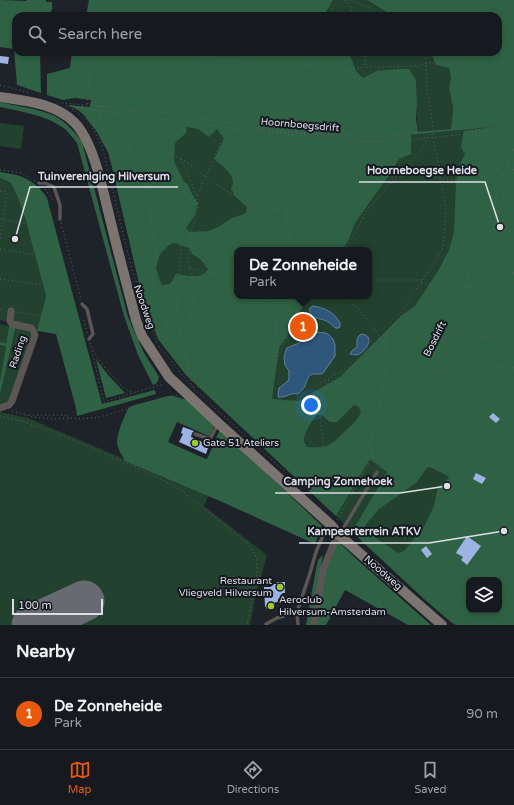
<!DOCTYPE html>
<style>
body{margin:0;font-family:"Varela Round",sans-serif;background:#1f2328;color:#f1f3f6}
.controls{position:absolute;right:12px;bottom:12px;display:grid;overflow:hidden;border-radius:8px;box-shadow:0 2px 6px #0003}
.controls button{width:36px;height:36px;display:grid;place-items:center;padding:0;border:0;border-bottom:1px solid #35383d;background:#161a1f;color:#f1f3f6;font:20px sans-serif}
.scale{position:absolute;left:12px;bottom:10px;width:91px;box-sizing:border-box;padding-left:4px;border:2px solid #dddfe5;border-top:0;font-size:11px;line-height:14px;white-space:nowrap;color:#dddfe5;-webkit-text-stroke:3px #151820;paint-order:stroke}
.you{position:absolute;left:311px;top:405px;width:14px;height:14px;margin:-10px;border:3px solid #fff;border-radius:50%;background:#1a73e8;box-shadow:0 0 0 6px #1a73e833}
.badge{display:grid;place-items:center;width:26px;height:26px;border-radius:50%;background:#ea580c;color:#fff;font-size:13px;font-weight:700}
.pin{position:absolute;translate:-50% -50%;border:2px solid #fff;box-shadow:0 1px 4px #0006}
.popup{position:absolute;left:234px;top:247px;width:138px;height:52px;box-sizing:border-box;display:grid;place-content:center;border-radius:8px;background:#161a1f;filter:drop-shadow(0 1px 3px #0005);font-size:13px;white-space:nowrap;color:#9ea1a4}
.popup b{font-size:15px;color:#f1f3f6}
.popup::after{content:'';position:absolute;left:50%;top:100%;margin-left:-8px;border:8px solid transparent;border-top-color:#161a1f}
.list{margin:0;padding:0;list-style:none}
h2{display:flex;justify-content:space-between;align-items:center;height:52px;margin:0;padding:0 16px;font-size:17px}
h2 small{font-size:13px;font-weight:400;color:#9ea1a4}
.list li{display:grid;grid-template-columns:26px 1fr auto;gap:12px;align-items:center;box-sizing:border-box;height:72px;padding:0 16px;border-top:1px solid #35383d}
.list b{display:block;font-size:15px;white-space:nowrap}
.list p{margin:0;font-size:13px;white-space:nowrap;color:#9ea1a4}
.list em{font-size:13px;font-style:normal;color:#9ea1a4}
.icon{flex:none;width:22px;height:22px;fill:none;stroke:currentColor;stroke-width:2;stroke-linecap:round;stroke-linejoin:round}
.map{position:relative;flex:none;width:514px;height:625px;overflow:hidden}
.search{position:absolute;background:#161a1f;box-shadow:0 2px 6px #0003;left:12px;right:12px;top:12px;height:44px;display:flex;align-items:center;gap:10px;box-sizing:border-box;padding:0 14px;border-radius:12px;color:#9ea1a4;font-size:15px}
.sheet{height:124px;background:#161a1f}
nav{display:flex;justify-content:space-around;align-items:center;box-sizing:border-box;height:56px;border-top:1px solid #35383d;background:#161a1f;font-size:11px;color:#9ea1a4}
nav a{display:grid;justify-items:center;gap:2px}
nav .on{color:#ea580c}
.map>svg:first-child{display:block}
</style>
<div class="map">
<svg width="514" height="625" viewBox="0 0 514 625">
<rect width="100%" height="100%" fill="#1e2229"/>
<g fill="#22412e" fill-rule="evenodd">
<polygon points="333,0 367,0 393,16 324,16"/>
<path d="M349 52H430L436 65 449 68 451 77 449 88 453 108 451 129 418 132C416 115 417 97 416 80L376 71 363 78 356 71Z"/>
<path d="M68 105 374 138 514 124V625H456L451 622 423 598 186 375 158 339 142 296 112 167 108 152 103 144 97 132 84 115 78 110ZM237 250H369V296H237ZM469 580H499V610H469Z"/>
<polygon points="0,123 24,126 21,149 0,146"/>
<polygon points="0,178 5,180 11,183 18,198 25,218 46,296 38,328 0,320"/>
<polygon points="0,324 9,326 6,343 0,342"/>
<polygon points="16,326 28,328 33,336 10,401 0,406 0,395"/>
<polygon points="0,345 6,346 0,381"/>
<polygon points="0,412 28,418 209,495 204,506 267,555 256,595 250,625 0,625"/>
</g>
<g fill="#2f6244" fill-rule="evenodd">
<polygon points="0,0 26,1 27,0 46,0 46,2 52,2 52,10 47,16 16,16 16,52 40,52 41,93 17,85 14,49 0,47"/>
<polygon points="89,0 333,0 324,16 86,16"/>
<path d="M367 0H514V625H456L451 622 423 598 352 532 387 472 370 459 336 516 186 375 158 339 142 296 112 167 108 152 97 132 84 115 78 110 68 105 90 107 91 100 75 98 63 100 47 95V74L70 68 72 52H349L356 71 363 78 376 71 397 69H409L416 80 417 102 416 120 418 132 451 129 453 108 449 88 451 77 449 68 436 65 430 52H498V16H393ZM500 126 464 131 461 147 465 154 458 168 456 182 454 232 449 250 438 271 415 306 401 316 340 377 298 401 272 399 279 348 294 326 302 307 309 296H237V250H342L349 239 355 223 392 171 399 159 411 154V135H408ZM187 127 198 129 209 137 217 129 224 139 214 159C220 164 233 173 233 182 233 185 232 187 231 189L235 196 247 207 246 213 230 219 220 226 209 231 190 232 186 228 195 215 198 203 192 194 188 185 183 180 174 161 175 143 186 133ZM174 243 189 248 192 254 200 259 208 269C202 280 187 275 176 274L170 284 162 285 159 278 156 268 160 254 169 245ZM354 405 359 407 361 412C358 420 352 425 345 431 339 437 334 443 326 446 319 448 313 447 307 447 306 445 304 443 304 441 303 435 312 420 317 415H322L330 422H337ZM430 467 448 476 449 478 438 487 434 506 425 525 404 551 398 553 363 529 367 523 379 509 416 483 427 468ZM469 580H499V610H469Z"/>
<path d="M0 102C16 106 41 109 55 116 66 122 75 132 82 142L128 317 143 351 159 377C158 381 157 384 153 385L138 355 124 316 77 143C73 138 69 133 65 129 46 115 23 112 0 107Z"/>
<path d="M0 172C6 173 14 174 20 176 31 180 41 188 47 198L102 404 155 390 156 394 77 416 76 408 56 334 37 331 46 296 25 218 18 198 11 183 5 180 0 178Z"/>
<polygon points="9,326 16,326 0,395 0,381 6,346 0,345 0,342 6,343"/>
<polygon points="96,359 108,375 125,393 106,398"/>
<path d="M168 396H173L187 400 215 424 210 436 204 434 177 422 168 442 206 459 208 457 220 429 322 526 315 544 220 501 125 461C122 455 118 450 117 443 117 432 124 417 129 407L135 405Z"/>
<polygon points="338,541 353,556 431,625 408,625 345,590 326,625 317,625 325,572"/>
<polygon points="323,555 311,625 306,625 316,569 318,560"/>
</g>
<g fill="#2e577b" stroke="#62809b">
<path d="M313 306C325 308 334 312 340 323V326L339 328H335C333 326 330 323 328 322 321 317 308 320 310 308Z"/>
<path d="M315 332 326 333 328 334 333 339 335 345V356L323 373 320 374H312C307 377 307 381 305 386 304 389 300 391 298 394 291 392 286 398 278 397L279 388 288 381 289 378V371L285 365 284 357 286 350 287 348 299 343 303 338 310 336Z"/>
<path d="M362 334C376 336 366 352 357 355 355 355 352 354 350 354L352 351 357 347C357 342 356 336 362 334Z"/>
</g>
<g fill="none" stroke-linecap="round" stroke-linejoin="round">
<polyline stroke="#686a72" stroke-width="41" points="32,625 84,601"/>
</g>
<g fill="#9db3e4">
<polygon points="0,56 9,57 8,64 0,63"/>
<polygon points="493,413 500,419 496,423 489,417"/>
<polygon points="183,427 194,431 192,433 191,437 209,445 206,454 179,442 183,434 181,433"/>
<polygon points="476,473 486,478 482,484 473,479"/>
<polygon points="467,536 481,546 467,565 461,560 463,557 456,553 457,551"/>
<polygon points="426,546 432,554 427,558 421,550"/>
<polygon points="277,582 285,582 285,593 282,593 282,598 278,599 278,602 275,602 275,609 267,609 265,606 264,587 271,587 271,584 277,584"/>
</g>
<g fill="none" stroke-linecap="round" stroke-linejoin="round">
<g stroke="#5c6066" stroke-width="1" stroke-dasharray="1 3" stroke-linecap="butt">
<polyline points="345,0 350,6 353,16"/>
<polyline points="350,0 370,8 382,16"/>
<polyline points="99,16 103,0"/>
<polyline points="328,16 337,0"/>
<polyline points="498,20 507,15 514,3"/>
<polyline points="172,52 290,69 306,66 336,67 345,71 365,67"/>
<polyline points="365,52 365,67 419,66 426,63 450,63 472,68 483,77 492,81 499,82"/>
<polyline points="306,65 307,52"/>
<path d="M345 71C363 84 365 82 381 68"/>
<polyline points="0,85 30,93"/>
<polyline points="62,103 87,105 178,115 274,131 374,137 432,131 514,126"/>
<polyline points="87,104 91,52"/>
<polyline points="66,106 227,128 355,141 387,142 514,129"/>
<polyline points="99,106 99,115 100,119 110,123 137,131 160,143 168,152 181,159 189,176 196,196 198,209 192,228 188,261 189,268 195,283 190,324 193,331 206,341 211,350 216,353 226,357 235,363 244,376"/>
<path d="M72 109C87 117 95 131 102 146L132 270 157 343"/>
<polyline points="134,110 134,114 130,129 130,134 129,151 132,159 142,173 146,184 147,195 150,204 153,235 156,247 156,257 153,275 153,291 165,313 170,339 177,350 187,363 201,376 202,380 202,387"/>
<polyline points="181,159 191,165 216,184 245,202 264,208 286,209 307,204 335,179 343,175 373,175 396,177 417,174 453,180 469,182 478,180 483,176 507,164"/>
<polyline points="0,170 22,173 35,181"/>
<polyline points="45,189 51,197 53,201"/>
<polyline points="0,191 5,192 7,194 0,240"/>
<polyline points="197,195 227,129"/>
<path d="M286 210C287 222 287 240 296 250"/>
<polyline points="0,219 26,224"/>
<polyline points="61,223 81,299"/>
<polyline points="0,249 35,255"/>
<polyline points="345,250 367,210 396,177 420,152 432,131"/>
<polyline points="190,268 210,273 237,270"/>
<polyline points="469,274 514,273"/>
<polyline points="0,279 43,285"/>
<polyline points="369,280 423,280"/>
<polyline points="421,283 434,263 443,247 446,210 441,178 433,137 433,127 427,90 426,63 425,57 422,52"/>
<polyline points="271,296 273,312 275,321 276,333 274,344 275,363"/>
<polyline points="305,296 304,298 302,310 303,319 301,324 292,332 283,345 272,374 260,381 276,404 322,453"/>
<path d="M344 296C361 309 373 325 384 344L397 345 429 333 444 339 453 333 478 337 514 335"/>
<polyline points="0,309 4,310"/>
<polyline points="17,312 41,316"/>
<polyline points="84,320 87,333"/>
<polyline points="90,343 92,348 104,367 124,388 133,393 164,384"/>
<polyline points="159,346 192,387 285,472"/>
<polyline points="92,351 104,402 133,393"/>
<polyline points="187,361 176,314 183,223 195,198"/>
<polyline points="187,364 192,386"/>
<polyline points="427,370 435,374 458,369 475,370 501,367 514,368"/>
<polyline points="193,387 213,388 226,385 244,376 253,376 260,381"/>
<path d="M280 407C290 407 304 392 313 387 318 383 325 381 330 378"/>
<polyline points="12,411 34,417 53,419 71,418 82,419 100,417 177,395"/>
<polyline points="25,415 61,415 67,416 70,418"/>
<polyline points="0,416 25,422 54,432 156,476 182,491 248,544 255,554 257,561 257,574 247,625"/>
<path d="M373 456 369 444 381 399 387 361 384 344 387 332 401 316 411 295 421 283C432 285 443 287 454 288 460 288 464 286 470 287"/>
<polyline points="379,468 435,374 453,333 476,274 514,168"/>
<polyline points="342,474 344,472 363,444 368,442"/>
<polyline points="353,491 349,487 342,474 322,453 323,439 319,412 320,398 327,382 334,375 382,351 384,347"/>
<polyline points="337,520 373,456 427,369 442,343 460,303 465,286 508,163 514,149"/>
<polyline points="347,530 353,536"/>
<polyline points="282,593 292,603"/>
<polyline points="276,602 282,612"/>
</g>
<g stroke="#5b5654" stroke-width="3.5">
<polyline points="39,183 45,183 54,187 60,205 60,219"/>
<polyline points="82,304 87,309 93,334 89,339"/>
<polyline points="195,434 210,439 218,424"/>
<polyline points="340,534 377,472"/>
<polyline points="266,625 266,624 277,618 297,612"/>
<polyline points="298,625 297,612 310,573 316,552 328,524"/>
</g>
<g stroke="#5b5654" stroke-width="7">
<polyline points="0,408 9,405 12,401 35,335 33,330 31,328 12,324 10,321 11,311"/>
<polyline points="314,625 323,570 333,545 339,535"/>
</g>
<path stroke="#7c7471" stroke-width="10" d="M0 97C26 101 54 103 74 122 94 142 103 191 110 219 118 252 127 286 136 320L142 336 169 377 218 423 332 526 339 535 442 625"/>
</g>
<g fill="#9fca2e" stroke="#151820" stroke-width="1.5">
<circle cx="195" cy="443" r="4"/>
<circle cx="280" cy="587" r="4"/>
<circle cx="271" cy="606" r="4"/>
</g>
<g text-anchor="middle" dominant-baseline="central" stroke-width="4" stroke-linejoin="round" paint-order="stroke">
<g font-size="10" fill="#dddfe5" stroke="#151820">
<text transform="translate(300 125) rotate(5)">Hoornboegsdrift</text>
<text transform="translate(144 307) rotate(71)">Noodweg</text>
<text transform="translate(435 339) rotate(-63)">Bosdrift</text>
<text transform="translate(18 352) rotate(-72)">Rading</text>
<text transform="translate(383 573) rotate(41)">Noodweg</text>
</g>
<g font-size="10" fill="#dddfe5" stroke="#151820" text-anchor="start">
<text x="203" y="443">Gate 51 Ateliers</text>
<text x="272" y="581" text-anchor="end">Restaurant<tspan x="272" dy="12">Vliegveld Hilversum</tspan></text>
<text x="279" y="600">Aeroclub<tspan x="279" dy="12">Hilversum-Amsterdam</tspan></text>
</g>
</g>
<path fill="none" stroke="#dddfe5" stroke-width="1.5" d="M500 227L485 182H359M15 239L30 187H178M447 486L400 493H275M504 531L429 543H299"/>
<g fill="#dddfe5" stroke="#151820" stroke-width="1.5">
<circle cx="500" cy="227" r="4"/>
<circle cx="15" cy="239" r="4"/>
<circle cx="447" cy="486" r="4"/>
<circle cx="504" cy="531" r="4"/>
</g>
<g font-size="11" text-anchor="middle" font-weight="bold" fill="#dddfe5" stroke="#151820" stroke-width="4" stroke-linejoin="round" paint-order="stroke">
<text x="422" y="174">Hoorneboegse Heide</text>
<text x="104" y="180">Tuinvereniging Hilversum</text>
<text x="338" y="485">Camping Zonnehoek</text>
<text x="364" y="535">Kampeerterrein ATKV</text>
</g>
</svg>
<div class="controls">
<button><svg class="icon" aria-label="layers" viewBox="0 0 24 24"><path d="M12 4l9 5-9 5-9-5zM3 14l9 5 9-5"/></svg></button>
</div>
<div class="scale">100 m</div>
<div class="you"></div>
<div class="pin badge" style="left:303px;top:327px">1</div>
<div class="popup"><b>De Zonneheide</b>Park</div>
<div class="search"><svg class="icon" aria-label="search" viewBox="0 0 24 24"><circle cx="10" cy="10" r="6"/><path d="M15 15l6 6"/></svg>Search here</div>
</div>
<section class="sheet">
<h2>Nearby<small></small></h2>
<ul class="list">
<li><span class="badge">1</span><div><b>De Zonneheide</b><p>Park</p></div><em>90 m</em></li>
</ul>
</section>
<nav>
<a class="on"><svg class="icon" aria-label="map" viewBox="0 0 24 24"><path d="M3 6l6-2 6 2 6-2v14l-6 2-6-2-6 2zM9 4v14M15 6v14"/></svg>Map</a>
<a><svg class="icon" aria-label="directions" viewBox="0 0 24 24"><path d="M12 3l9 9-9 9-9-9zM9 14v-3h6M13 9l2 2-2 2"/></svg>Directions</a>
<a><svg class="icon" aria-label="saved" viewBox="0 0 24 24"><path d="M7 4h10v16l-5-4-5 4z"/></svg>Saved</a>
</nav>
